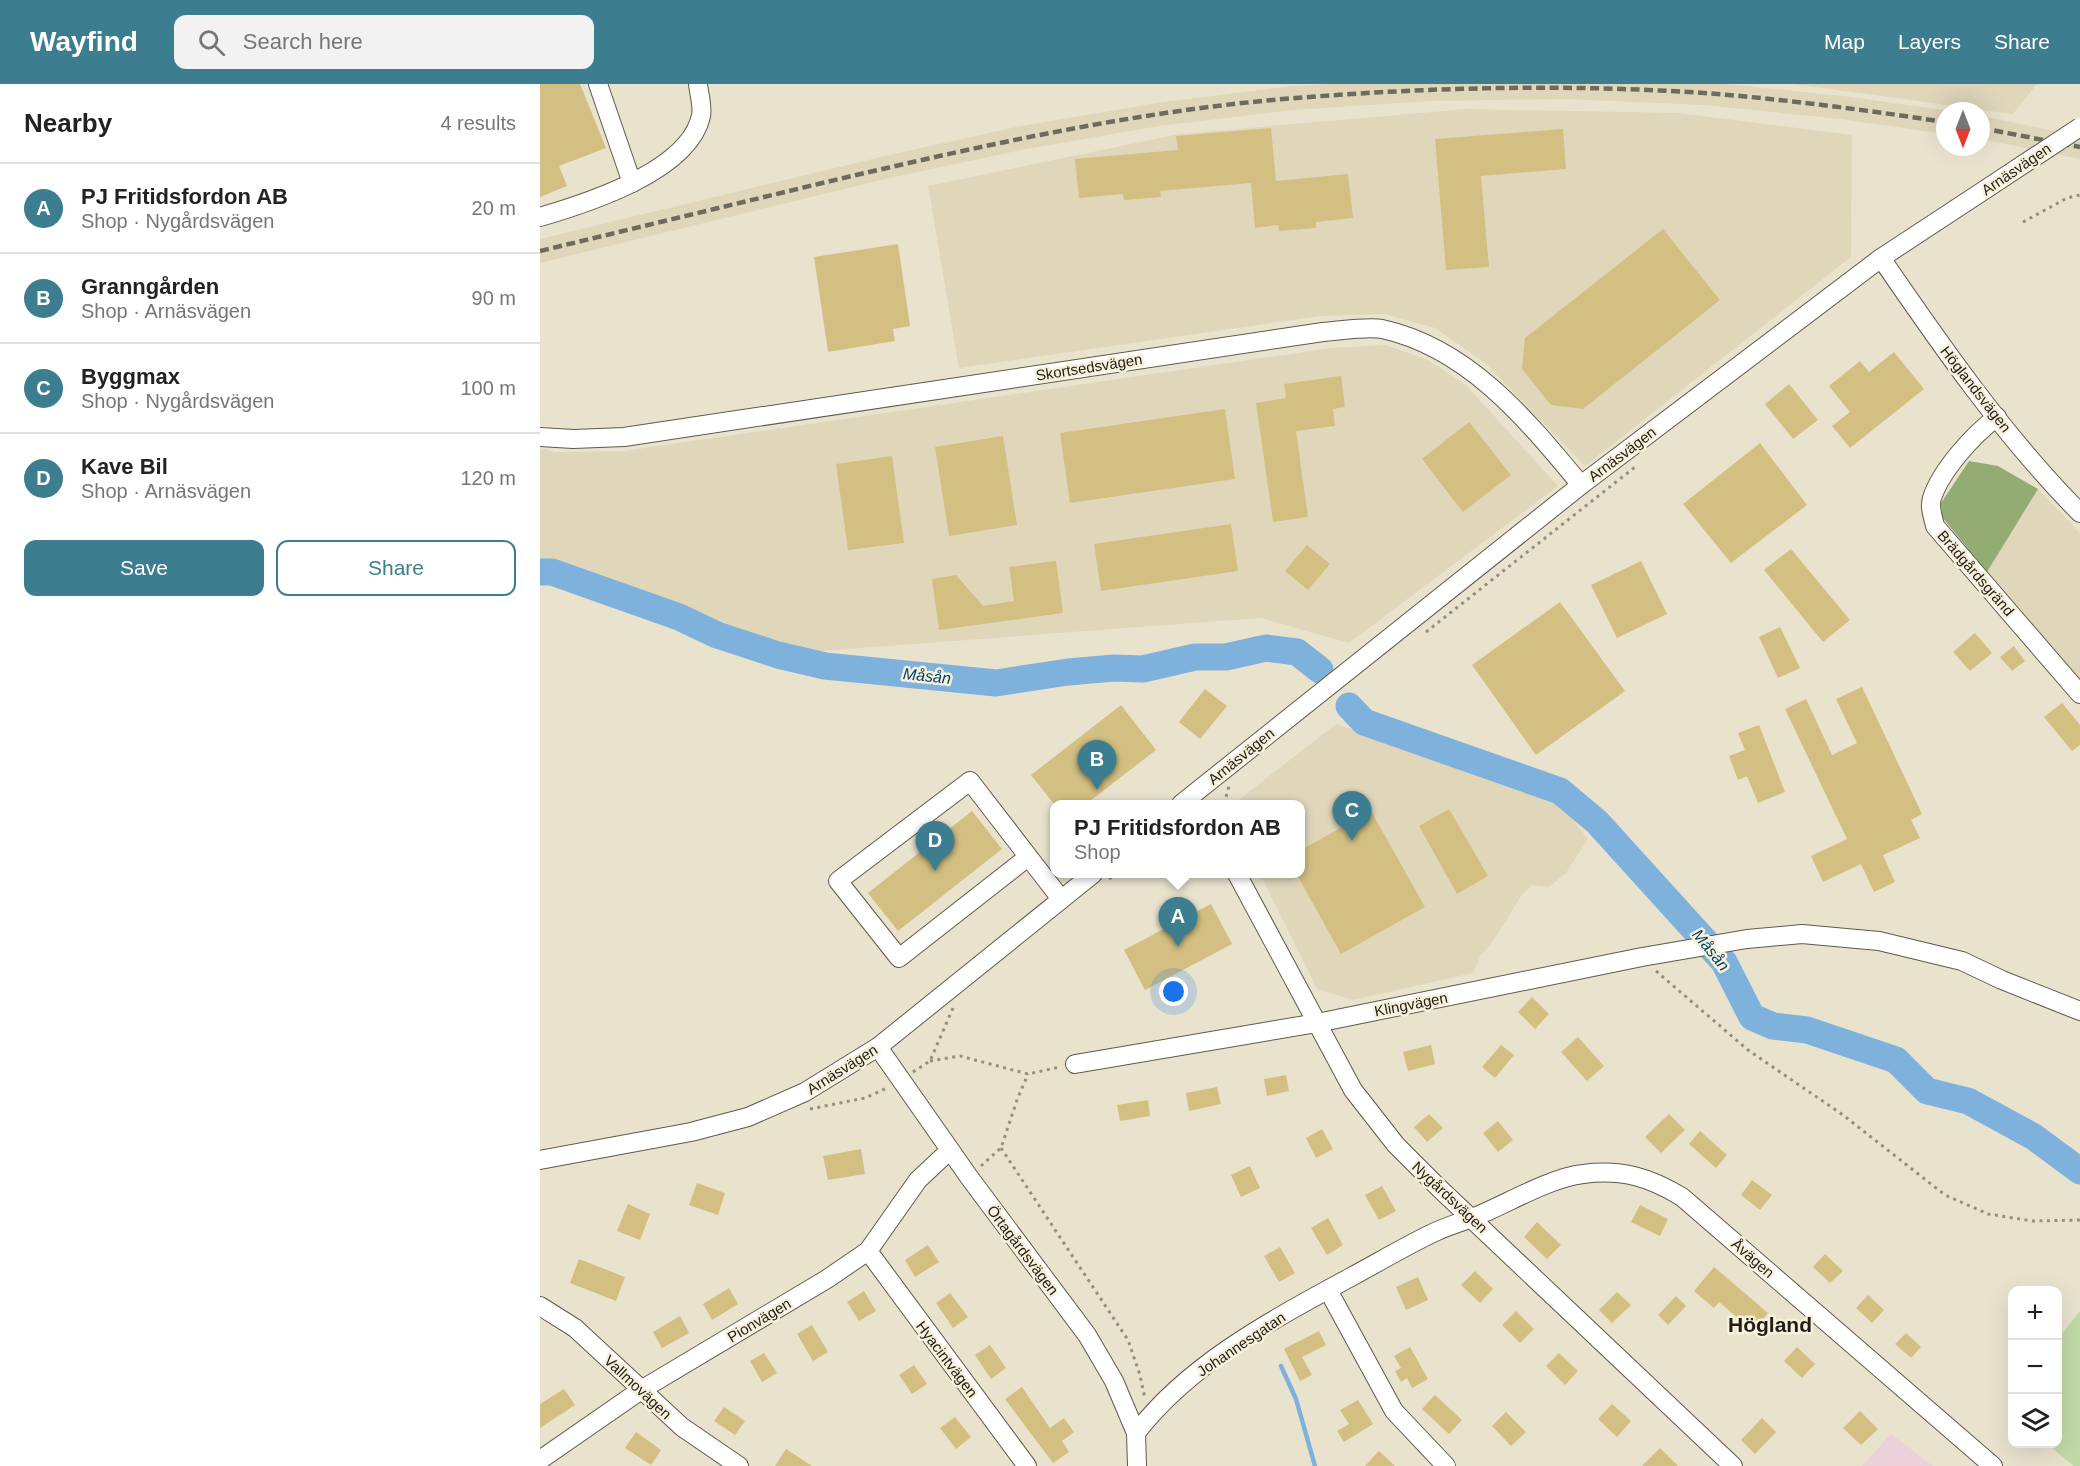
<!DOCTYPE html>
<meta charset="utf-8">
<style>
body{margin:0;font-family:Helvetica,sans-serif;background:#f2f2f2;color:#222}
.controls{position:absolute;right:18px;bottom:18px;display:grid;overflow:hidden;border-radius:12px;box-shadow:0 6px 24px #0002}
.controls button{width:54px;height:54px;display:grid;place-items:center;padding:0;border:0;border-bottom:2px solid #e0e0e0;background:#fff;color:#222;font:30px sans-serif}
.compass{position:absolute;left:1396px;top:18px;width:54px;height:54px;border-radius:50%;background:#fff;box-shadow:0 6px 24px #0002;rotate:180deg}
.you{position:absolute;left:634px;top:908px;width:21px;height:21px;margin:-15px;border:4px solid #fff;border-radius:50%;background:#1a73e8;box-shadow:0 0 0 9px #1a73e833}
.badge{display:grid;place-items:center;width:39px;height:39px;border-radius:50%;background:#3c7d90;color:#fff;font-size:20px;font-weight:700}
.pin{position:absolute;translate:-50% -50px;filter:drop-shadow(0 2px 3px #0008)}
.pin::after{content:'';position:absolute;top:32px;width:21px;height:18px;background:inherit;clip-path:polygon(0 0,100% 0,50% 100%)}
.popup{position:absolute;left:510px;top:716px;width:255px;height:78px;box-sizing:border-box;display:grid;place-content:center;border-radius:12px;background:#fff;filter:drop-shadow(0 2px 4px #0005);font-size:20px;white-space:nowrap;color:#767676}
.popup b{font-size:22px;color:#222}
.popup::after{content:'';position:absolute;left:50%;top:100%;margin-left:-12px;border:12px solid transparent;border-top-color:#fff}
.list{margin:0;padding:0;list-style:none}
h2{display:flex;justify-content:space-between;align-items:center;height:78px;margin:0;padding:0 24px;font-size:26px}
h2 small{font-size:20px;font-weight:400;color:#767676}
.list li{display:grid;grid-template-columns:39px 1fr auto;gap:18px;align-items:center;box-sizing:border-box;height:90px;padding:0 24px;border-top:2px solid #e0e0e0}
.list b{display:block;font-size:22px;white-space:nowrap}
.list p{margin:0;font-size:20px;white-space:nowrap;color:#767676}
.list em{font-size:20px;font-style:normal;color:#767676}
.actions{display:flex;gap:12px;padding:18px 24px}
.actions a{flex:1;padding:14px 0;border:2px solid #3c7d90;border-radius:12px;text-align:center;font-size:21px;color:#3c7d90}
.actions .main{background:#3c7d90;color:#fff}
.icon{flex:none;width:33px;height:33px;fill:none;stroke:currentColor;stroke-width:2;stroke-linecap:round;stroke-linejoin:round}
.map{position:relative;flex:none;width:1540px;height:1382px;overflow:hidden}
header{display:flex;align-items:center;gap:36px;box-sizing:border-box;height:84px;padding:0 30px;background:#3c7d90;color:#fff}
header strong{font-size:28px}
nav{display:flex;gap:33px;margin-inline-start:auto;font-size:21px}
.search{width:420px;height:54px;background:#f2f2f2;display:flex;align-items:center;gap:15px;box-sizing:border-box;padding:0 21px;border-radius:12px;color:#767676;font-size:22px}
main{display:flex}
aside{flex:1;background:#fff}
.map>svg:first-child{display:block}
</style>
<header>
<strong>Wayfind</strong>
<div class="search"><svg class="icon" aria-label="search" viewBox="0 0 24 24"><circle cx="10" cy="10" r="6"/><path d="M15 15l6 6"/></svg>Search here</div>
<nav><a>Map</a><a>Layers</a><a>Share</a></nav>
</header>
<main>
<aside>
<h2>Nearby<small>4 results</small></h2>
<ul class="list">
<li><span class="badge">A</span><div><b>PJ Fritidsfordon AB</b><p>Shop · Nygårdsvägen</p></div><em>20 m</em></li>
<li><span class="badge">B</span><div><b>Granngården</b><p>Shop · Arnäsvägen</p></div><em>90 m</em></li>
<li><span class="badge">C</span><div><b>Byggmax</b><p>Shop · Nygårdsvägen</p></div><em>100 m</em></li>
<li><span class="badge">D</span><div><b>Kave Bil</b><p>Shop · Arnäsvägen</p></div><em>120 m</em></li>
</ul>
<div class="actions"><a class="main">Save</a><a>Share</a></div>
</aside>
<div class="map">
<svg width="1540" height="1382" viewBox="0 0 1540 1382">
<rect width="100%" height="100%" fill="#e9e3ce"/>
<g fill="#e0d7bb">
<polygon points="791,0 1186,0 1303,12 1410,27 1405,27 1405,50 1300,35 1163,21 1027,15 890,17 754,26 619,42 481,66 354,93 0,179 0,155 349,71 476,43 616,19 752,2"/>
<polygon points="1253,0 1497,0 1473,30"/>
<polygon points="926,25 1139,29 1312,51 1311,173 1045,382 944,278 895,244 844,230 780,232 419,284 388,102 639,50"/>
<polygon points="1441,32 1540,52 1540,75 1441,55"/>
<polygon points="846,261 888,276 926,301 1018,402 809,559 720,534 253,569 114,515 0,480 0,364 15,368 84,367 791,264"/>
<polygon points="1498,405 1540,449 1540,599 1447,488"/>
<polygon points="796,640 1017,716 1048,755 1026,789 1009,803 992,801 981,812 954,856 941,871 933,889 813,916 777,905 720,790 761,790 761,720 700,720 701,714"/>
</g>
<polygon fill="#ebd1d9" points="1351,1350 1393,1382 1322,1382"/>
<polygon fill="#c0daa5" points="1540,1227 1540,1382 1534,1382 1507,1360 1518,1360 1518,1255"/>
<polygon fill="#92ac74" points="1429,377 1458,382 1498,405 1447,488 1402,433 1401,419"/>
<g fill="none" stroke-linecap="round" stroke-linejoin="round">
<polyline stroke="#7fb1dd" stroke-width="4.5" points="741,1282 756,1315 775,1382"/>
<g stroke="#7fb1dd" stroke-width="27">
<polyline points="0,488 12,488 139,533 177,551 238,571 285,582 456,599 528,588 574,584 603,585 655,573 686,573 726,564 757,568 780,586"/>
<polyline points="809,622 824,638 1020,707 1057,738 1184,878 1212,933 1233,942 1267,946 1356,976 1387,1007 1428,1017 1494,1053 1540,1087"/>
</g>
</g>
<g fill="#d4bf82">
<polygon points="0,0 40,0 66,64 19,82 27,102 0,113"/>
<polygon points="731,44 736,97 808,90 813,134 776,138 776,144 739,147 738,141 715,144 711,99 620,107 621,113 584,116 583,110 539,114 535,75 638,66 636,52"/>
<polygon points="1023,45 1026,85 941,92 949,183 906,186 895,55"/>
<polygon points="1123,145 1180,216 1043,325 1011,321 982,285 985,254"/>
<polygon points="358,160 370,242 353,245 355,257 288,268 274,173"/>
<polygon points="1354,268 1384,305 1310,364 1292,342 1310,328 1289,302 1320,277 1329,288"/>
<polygon points="801,292 805,323 793,325 795,342 756,347 768,433 733,438 716,319 746,314 744,300"/>
<polygon points="1249,300 1278,336 1253,355 1225,320"/>
<polygon points="685,325 695,395 530,419 520,349"/>
<polygon points="929,338 971,391 923,428 882,375"/>
<polygon points="463,352 477,441 409,452 395,363"/>
<polygon points="1220,359 1267,421 1191,479 1143,420"/>
<polygon points="352,372 364,459 308,466 296,380"/>
<polygon points="691,440 698,487 561,507 554,460"/>
<polygon points="767,461 790,480 768,506 745,487"/>
<polygon points="1251,465 1310,536 1283,558 1224,486"/>
<polygon points="516,477 523,529 399,546 392,495 416,491 443,522 474,517 469,483"/>
<polygon points="1101,477 1127,530 1077,554 1051,501"/>
<polygon points="1020,518 1085,607 996,671 932,581"/>
<polygon points="1240,543 1260,584 1238,594 1219,553"/>
<polygon points="1435,549 1452,569 1430,587 1413,568"/>
<polygon points="1474,562 1485,577 1472,587 1460,573"/>
<polygon points="1322,603 1382,730 1371,736 1380,754 1343,771 1355,798 1334,808 1321,780 1283,798 1271,772 1307,755 1245,625 1266,615 1292,671 1317,659 1296,615"/>
<polygon points="665,605 687,622 660,655 639,638"/>
<polygon points="1522,619 1540,641 1540,661 1532,667 1504,633"/>
<polygon points="581,621 616,666 546,720 514,720 491,691"/>
<polygon points="1219,641 1245,708 1218,719 1207,692 1198,696 1189,672 1205,666 1198,649"/>
<polygon points="909,725 948,792 917,810 879,742"/>
<polygon points="432,727 462,765 358,847 328,809"/>
<polygon points="831,727 885,823 801,870 756,789 761,789 761,766"/>
<polygon points="671,820 692,860 605,906 584,866"/>
<polygon points="992,913 1009,930 995,945 978,928"/>
<polygon points="1038,953 1064,982 1047,997 1021,968"/>
<polygon points="891,961 895,980 868,987 863,968"/>
<polygon points="961,961 974,971 955,994 942,983"/>
<polygon points="746,991 749,1007 727,1012 724,995"/>
<polygon points="677,1003 681,1020 649,1027 646,1009"/>
<polygon points="608,1016 610,1032 580,1037 577,1021"/>
<polygon points="889,1030 903,1044 887,1058 874,1043"/>
<polygon points="1129,1030 1145,1046 1121,1069 1105,1053"/>
<polygon points="958,1037 973,1056 958,1068 943,1049"/>
<polygon points="782,1045 793,1065 776,1074 766,1054"/>
<polygon points="1160,1047 1187,1071 1176,1084 1149,1060"/>
<polygon points="321,1065 325,1090 288,1096 283,1072"/>
<polygon points="710,1082 720,1104 701,1113 691,1091"/>
<polygon points="1212,1096 1232,1111 1220,1126 1201,1111"/>
<polygon points="157,1099 185,1109 178,1131 149,1121"/>
<polygon points="842,1102 856,1127 839,1136 825,1111"/>
<polygon points="88,1120 110,1130 100,1156 77,1147"/>
<polygon points="1100,1121 1128,1135 1120,1152 1091,1138"/>
<polygon points="788,1134 803,1161 787,1171 771,1144"/>
<polygon points="997,1138 1021,1161 1007,1175 984,1153"/>
<polygon points="388,1161 399,1178 375,1193 365,1176"/>
<polygon points="740,1163 755,1189 739,1198 724,1172"/>
<polygon points="1285,1170 1303,1187 1290,1199 1273,1183"/>
<polygon points="39,1175 85,1193 76,1217 30,1199"/>
<polygon points="1174,1183 1228,1229 1213,1247 1179,1218 1174,1224 1154,1207"/>
<polygon points="935,1187 953,1205 940,1219 921,1201"/>
<polygon points="878,1193 888,1216 866,1226 856,1203"/>
<polygon points="189,1204 198,1220 172,1236 163,1220"/>
<polygon points="324,1207 336,1227 319,1237 307,1218"/>
<polygon points="1077,1208 1091,1221 1072,1239 1059,1226"/>
<polygon points="410,1209 428,1233 413,1244 396,1219"/>
<polygon points="1328,1211 1344,1226 1332,1239 1316,1224"/>
<polygon points="1136,1212 1146,1222 1128,1241 1118,1231"/>
<polygon points="976,1227 994,1245 980,1259 962,1241"/>
<polygon points="140,1232 149,1249 122,1264 113,1248"/>
<polygon points="272,1241 288,1268 273,1277 257,1250"/>
<polygon points="779,1247 786,1261 762,1273 772,1291 760,1297 744,1265"/>
<polygon points="1366,1249 1381,1263 1371,1274 1355,1260"/>
<polygon points="450,1261 466,1284 451,1295 435,1271"/>
<polygon points="870,1263 888,1295 872,1304 867,1294 861,1298 855,1287 861,1284 854,1272"/>
<polygon points="1257,1263 1275,1280 1262,1294 1244,1277"/>
<polygon points="224,1269 237,1289 222,1298 210,1277"/>
<polygon points="1019,1269 1038,1287 1025,1301 1006,1282"/>
<polygon points="374,1281 387,1300 372,1310 359,1291"/>
<polygon points="482,1303 510,1344 524,1334 534,1348 522,1357 529,1368 513,1379 465,1315"/>
<polygon points="24,1305 35,1321 0,1344 0,1320"/>
<polygon points="895,1311 922,1336 909,1350 882,1325"/>
<polygon points="818,1316 833,1340 804,1358 797,1347 809,1340 800,1326"/>
<polygon points="1072,1320 1091,1337 1077,1353 1058,1335"/>
<polygon points="184,1323 205,1337 195,1351 174,1337"/>
<polygon points="1320,1327 1338,1345 1321,1361 1303,1344"/>
<polygon points="966,1328 986,1348 971,1362 952,1342"/>
<polygon points="415,1333 431,1353 416,1365 400,1344"/>
<polygon points="1222,1334 1236,1348 1215,1370 1201,1356"/>
<polygon points="96,1348 121,1366 111,1381 85,1364"/>
<polygon points="1120,1364 1138,1382 1102,1382"/>
<polygon points="246,1365 272,1382 235,1382"/>
<polygon points="839,1367 855,1382 825,1382"/>
</g>
<g fill="none" stroke-linecap="round" stroke-linejoin="round">
<defs>
<g id="minor">
<polyline points="58,0 92,99"/>
<path d="M0 133C48 119 149 87 161 32 163 23 159 10 158 0"/>
<path d="M1341 174C1402 263 1464 352 1540 429"/>
<path d="M1457 333C1434 350 1401 386 1392 414 1389 424 1393 432 1395 442L1540 610"/>
<path d="M0 353 33 355 84 353 783 248C798 247 828 242 842 245 929 264 987 336 1041 401"/>
<polyline points="641,720 1041,401 1341,174 1446,105"/>
<polyline points="488,773 359,874 298,797 430,697 521,815"/>
<polyline points="697,790 813,1006 856,1061 899,1104 1193,1382"/>
<polyline points="338,963 429,1093 547,1251 574,1297 596,1349 597,1382"/>
<polyline points="535,980 777,939 1102,873 1207,855 1262,850 1339,857 1422,877 1462,896 1540,927"/>
<polyline points="0,1076 151,1048 208,1033 265,1008 338,963 553,790"/>
<polyline points="328,1167 487,1382"/>
<polyline points="788,1206 854,1327 906,1382"/>
<polyline points="0,1222 35,1244 142,1343 199,1382"/>
<path d="M596 1349C651 1278 734 1235 811 1193 839 1178 867 1161 895 1148 912 1140 930 1136 946 1128 973 1116 1014 1093 1043 1090 1082 1085 1109 1093 1142 1113L1453 1382"/>
<polyline points="0,1376 101,1306 287,1195 328,1167 378,1096 410,1066"/>
</g>
</defs>
<use href="#minor" stroke="#5f5948" stroke-width="20"/>
<g stroke="#948f80" stroke-width="3" stroke-dasharray="3 4.5" stroke-linecap="butt">
<polyline points="1483,138 1527,114 1540,111"/>
<polyline points="886,548 1095,383"/>
<polyline points="684,720 689,702"/>
<polyline points="569,795 576,790"/>
<polyline points="1116,887 1208,966 1303,1031 1405,1111 1448,1130 1492,1137 1540,1136"/>
<polyline points="390,977 420,972 488,990 520,983"/>
<polyline points="373,988 390,977 413,924"/>
<polyline points="270,1025 325,1014 347,1004"/>
<polyline points="461,1064 588,1256 600,1291 605,1315"/>
<polyline points="441,1082 461,1064 477,1016 488,990"/>
</g>
<use href="#minor" stroke="#fff" stroke-width="18"/>
<g stroke="#6e6a5e" stroke-width="4.5" stroke-dasharray="9 4.5" stroke-linecap="butt">
<polyline points="1441,44 1540,63"/>
<path d="M0 167C100 143 199 119 299 95 449 60 602 26 756 14 892 3 1028 0 1164 9 1244 15 1325 26 1405 38"/>
</g>
<defs>
<polyline id="minor-bridge" points="1446,105 1540,43"/>
</defs>
<use href="#minor-bridge" stroke="#5f5948" stroke-width="20" stroke-linecap="butt"/>
<use href="#minor-bridge" stroke="#fff" stroke-width="18"/>
</g>
<g text-anchor="middle" dominant-baseline="central" stroke-width="5" stroke-linejoin="round" paint-order="stroke">
<g font-size="15" fill="#211e17" stroke="#f7f0db">
<text transform="translate(1476 85) rotate(-34)">Arnäsvägen</text>
<text transform="translate(549 283) rotate(-9)">Skortsedsvägen</text>
<text transform="translate(1436 305) rotate(52)">Höglandsvägen</text>
<text transform="translate(1082 370) rotate(-37)">Arnäsvägen</text>
<text transform="translate(1436 489) rotate(49)">Brädgårdsgränd</text>
<text transform="translate(701 672) rotate(-39)">Arnäsvägen</text>
<text transform="translate(871 920) rotate(-11)">Klingvägen</text>
<text transform="translate(302 985) rotate(-32)">Arnäsvägen</text>
<text transform="translate(910 1113) rotate(43)">Nygårdsvägen</text>
<text transform="translate(483 1166) rotate(53)">Örtagårdsvägen</text>
<text transform="translate(1213 1174) rotate(41)">Åvägen</text>
<text transform="translate(219 1236) rotate(-31)">Pionvägen</text>
<text transform="translate(701 1260) rotate(-34)">Johannesgatan</text>
<text transform="translate(407 1275) rotate(53)">Hyacintvägen</text>
<text transform="translate(98 1303) rotate(43)">Vallmovägen</text>
</g>
<g font-size="16" font-style="italic" fill="#02406a" stroke="#f7f0db">
<text transform="translate(387 592) rotate(6)">Måsån</text>
<text transform="translate(1171 866) rotate(51)">Måsån</text>
</g>
<g font-size="21" font-weight="bold" fill="#211e17" stroke="#f7f0db">
<text x="1230" y="1240">Högland</text>
</g>
</g>
</svg>
<div class="controls">
<button>+</button>
<button>−</button>
<button><svg class="icon" aria-label="layers" viewBox="0 0 24 24"><path d="M12 4l9 5-9 5-9-5zM3 14l9 5 9-5"/></svg></button>
</div>
<svg class="compass" viewBox="-18 -18 36 36"><path d="M0-13l5 13h-10z" fill="#e53935"/><path d="M0 13l5-13h-10z" fill="#767676"/></svg>
<div class="you"></div>
<div class="pin badge" style="left:638px;top:863px">A</div>
<div class="popup"><b>PJ Fritidsfordon AB</b>Shop</div>
<div class="pin badge" style="left:557px;top:706px">B</div>
<div class="pin badge" style="left:812px;top:757px">C</div>
<div class="pin badge" style="left:395px;top:787px">D</div>
</div>
</main>
